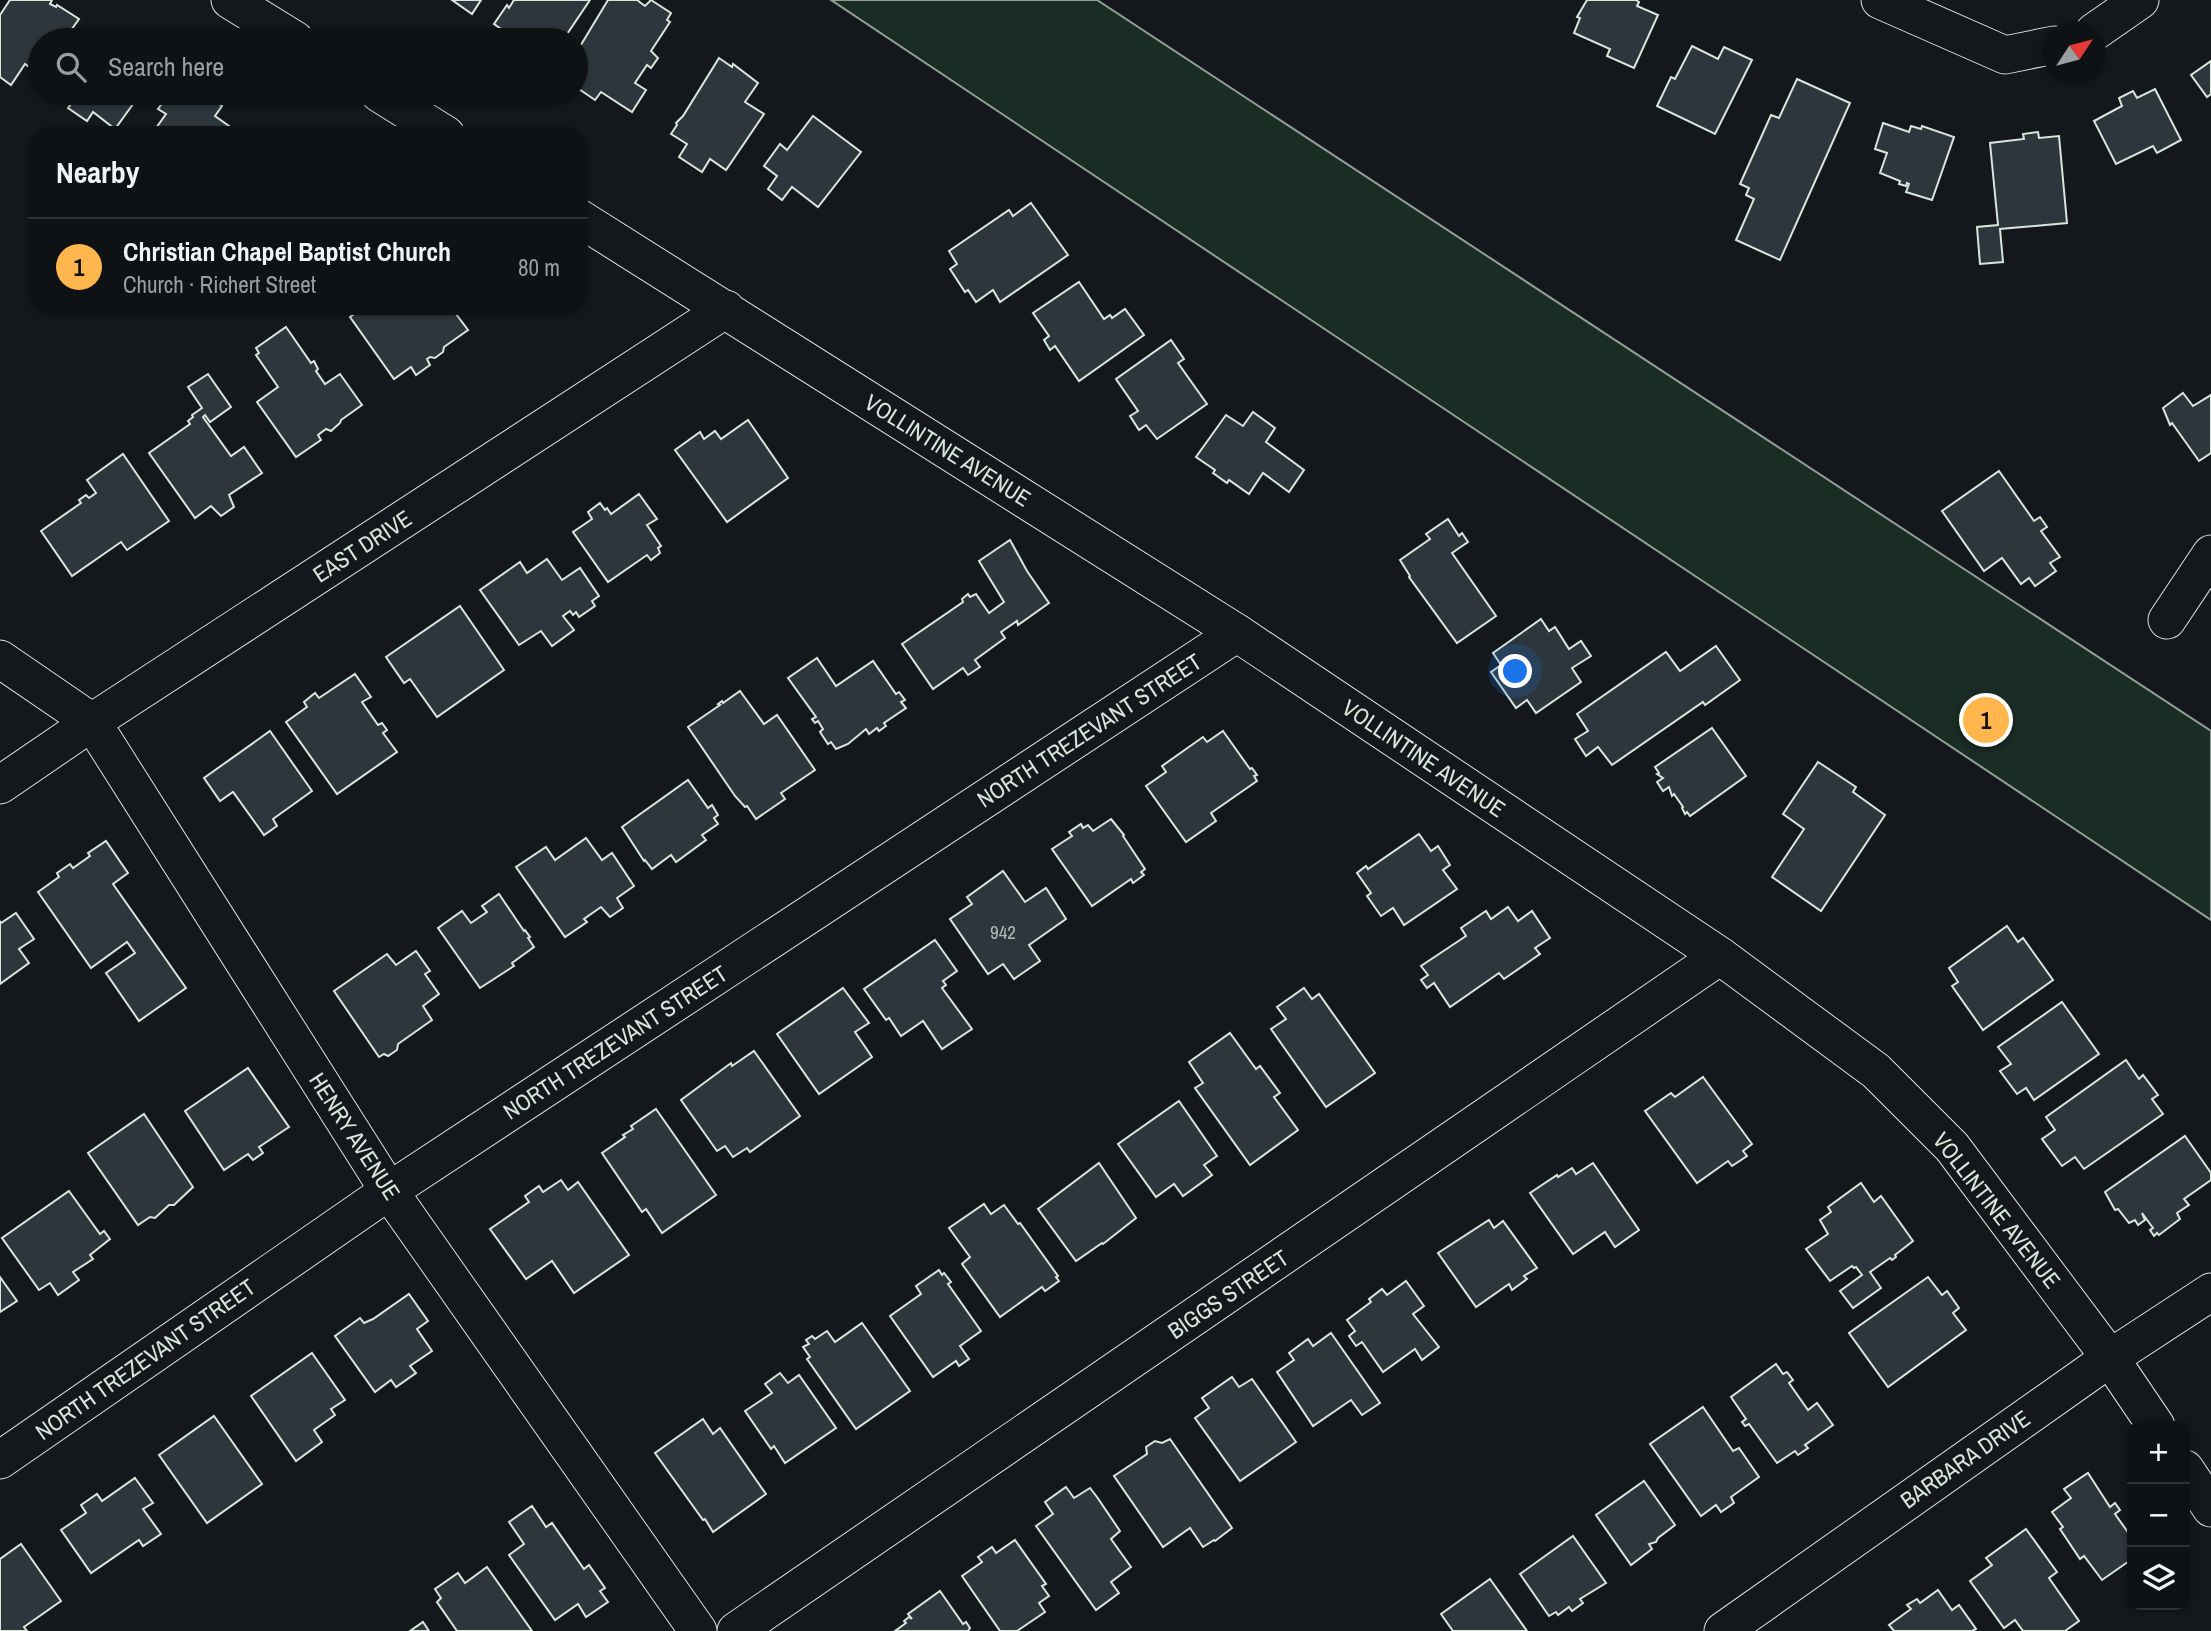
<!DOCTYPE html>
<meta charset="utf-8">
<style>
body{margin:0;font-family:"Archivo Narrow",sans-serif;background:#1d2022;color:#f1f3f6}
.controls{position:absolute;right:21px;bottom:21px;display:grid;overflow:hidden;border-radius:14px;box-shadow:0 2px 5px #0004}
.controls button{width:63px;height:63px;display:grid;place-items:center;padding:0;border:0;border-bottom:2px solid #2f3234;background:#0f1215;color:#f1f3f6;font:35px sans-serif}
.compass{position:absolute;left:2043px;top:21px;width:63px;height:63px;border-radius:50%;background:#0f1215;box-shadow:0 2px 5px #0004;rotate:54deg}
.you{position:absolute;left:1516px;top:672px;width:24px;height:24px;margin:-18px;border:5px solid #fff;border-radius:50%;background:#1a73e8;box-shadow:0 0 0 10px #1a73e833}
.badge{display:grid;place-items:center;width:46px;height:46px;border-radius:50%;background:#ffb74d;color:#111;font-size:23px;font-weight:700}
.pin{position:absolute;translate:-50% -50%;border:4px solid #fff;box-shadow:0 2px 7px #0006}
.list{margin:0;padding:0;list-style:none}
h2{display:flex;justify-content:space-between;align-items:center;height:91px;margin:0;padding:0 28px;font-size:30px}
h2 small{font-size:23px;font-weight:400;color:#9b9ea0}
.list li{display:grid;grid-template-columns:46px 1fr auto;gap:21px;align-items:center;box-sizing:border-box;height:98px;padding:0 28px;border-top:2px solid #2f3234}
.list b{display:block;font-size:26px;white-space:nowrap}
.list p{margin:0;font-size:23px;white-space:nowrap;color:#9b9ea0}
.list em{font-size:23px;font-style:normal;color:#9b9ea0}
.icon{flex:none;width:38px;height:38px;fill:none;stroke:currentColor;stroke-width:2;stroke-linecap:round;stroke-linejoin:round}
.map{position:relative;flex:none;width:2211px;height:1631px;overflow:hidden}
.search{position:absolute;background:#0f1215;box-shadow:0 2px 5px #0004;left:28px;top:28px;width:560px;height:77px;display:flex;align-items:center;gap:18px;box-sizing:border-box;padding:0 24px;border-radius:38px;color:#9b9ea0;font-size:26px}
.panel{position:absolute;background:#0f1215;box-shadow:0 2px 5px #0004;left:28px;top:126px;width:560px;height:189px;border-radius:28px}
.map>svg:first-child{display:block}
</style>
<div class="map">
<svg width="2211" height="1631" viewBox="0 0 2211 1631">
<rect width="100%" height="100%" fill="#14181c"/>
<polygon fill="#1a2d24" stroke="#939e99" stroke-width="2" points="831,0 1097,0 2211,731 2211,920"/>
<g fill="#2c363c" stroke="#d8e6dc" stroke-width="2">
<polygon points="10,0 52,0 50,4 56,7 57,5 79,19 64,40 40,40 40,75 25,64 11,85 0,77 0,15"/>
<polygon points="452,0 481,0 472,14"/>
<polygon points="514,0 590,0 563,40 512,40 514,38 494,24 507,5 509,8"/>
<polygon points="608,0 637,0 645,6 651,0 671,13 667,20 670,22 651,51 658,58 651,68 647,65 635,83 646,90 632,112 601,92 595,100 576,87 576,53"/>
<polygon points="1587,0 1636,0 1639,2 1637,6 1658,15 1634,68 1607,56 1610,49 1574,33 1580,18 1577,17"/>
<polygon points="1692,46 1718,59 1724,47 1752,60 1715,134 1657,106 1671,77 1675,79"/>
<polygon points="719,58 732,67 733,64 758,83 745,102 764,114 726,170 710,159 702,172 679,157 687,144 671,134 677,125 676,123 683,116"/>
<polygon points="2211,61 2211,94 2207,97 2191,75"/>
<polygon points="1797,79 1850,103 1780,260 1736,240 1754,199 1746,195 1749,188 1740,184 1771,115 1779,118"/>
<polygon points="2155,89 2181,140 2157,153 2153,146 2116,164 2094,121 2122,106 2119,98 2133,91 2137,98"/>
<polygon points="68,93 141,93 115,129 93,112 87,121 68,108 74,100 66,95"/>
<polygon points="170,93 177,98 181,93 191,93 204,102 208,96 222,106 215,116 229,126 223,135 151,135 166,114 158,109"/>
<polygon points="813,116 861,152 818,207 792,187 782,200 768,189 777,176 764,166 780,144 787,150"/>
<polygon points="1883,123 1909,132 1911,126 1921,129 1922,126 1954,137 1932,200 1906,192 1909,184 1907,183 1906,186 1899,184 1900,181 1880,173 1887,153 1875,149"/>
<polygon points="2038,132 2039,138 2059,136 2067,223 2000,229 2003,262 1980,264 1977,227 1998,225 1990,143 2024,139 2023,134"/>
<polygon points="1031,203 1068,255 1000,302 993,290 976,302 968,290 965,292 950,269 957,264 949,251 1009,210 1013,216"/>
<polygon points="1079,282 1104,319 1110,315 1112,318 1125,309 1144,335 1079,381 1055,346 1050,350 1044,340 1049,336 1033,313"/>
<polygon points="366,306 440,306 443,309 450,306 468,330 444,347 443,352 435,358 430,357 427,359 430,365 416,375 411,367 394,379 350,317"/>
<polygon points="286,327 311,363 314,361 318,369 316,371 325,384 340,374 362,405 341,420 340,423 331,431 326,429 318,435 321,440 296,457 257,402 278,387 256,355 259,353 256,348"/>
<polygon points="1171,340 1184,359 1178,363 1207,404 1157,439 1146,425 1139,430 1130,416 1138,411 1116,379"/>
<polygon points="208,374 231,407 210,422 205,415 203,417 231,456 244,447 262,473 229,495 234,507 221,516 211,506 195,518 149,453 190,424 188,421 193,417 192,415 202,408 188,387"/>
<polygon points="2183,393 2193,406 2211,395 2211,453 2199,461 2172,423 2170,425 2163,408"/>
<polygon points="1253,412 1275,428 1266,442 1304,470 1289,492 1263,473 1249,494 1229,480 1227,483 1213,473 1215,470 1196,457 1226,415 1243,426"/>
<polygon points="748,420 788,478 727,522 675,450 700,432 704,439 715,431 721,439"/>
<polygon points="123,454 169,521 127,550 121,542 72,576 41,531 81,503 79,500 86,495 89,498 96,493 87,480"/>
<polygon points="1999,471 2034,521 2040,517 2047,527 2041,531 2060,557 2050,563 2056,571 2035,586 2029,578 2021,584 2002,558 1984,571 1942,511"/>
<polygon points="639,494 657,519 647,525 661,546 658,548 660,553 651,560 647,555 608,582 573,532 592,519 588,512 600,503 605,510 607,508 611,514"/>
<polygon points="1448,519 1459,536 1462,533 1468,542 1452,553 1496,616 1457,643 1409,577 1410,576 1400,560 1430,539 1426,534"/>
<polygon points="1010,540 1027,571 1049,603 1018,625 1017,621 1001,632 1005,638 975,660 980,667 968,675 963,668 933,689 902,644 963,602 962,599 968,594 970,597 976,594 989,613 1004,602 979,561"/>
<polygon points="547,559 562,580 580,568 599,596 592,601 595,606 579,617 576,612 573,615 570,611 563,616 574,630 552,646 541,631 519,645 480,590 520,562 527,573"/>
<polygon points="460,606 504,670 437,717 410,679 404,683 386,657"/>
<polygon points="1541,619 1549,631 1555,627 1569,649 1581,641 1591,656 1572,668 1581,682 1536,713 1527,700 1516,708 1491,672 1501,665 1493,653"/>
<polygon points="1716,646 1740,680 1705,705 1703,702 1612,765 1598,747 1586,756 1575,739 1588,731 1577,714 1666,652 1680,671"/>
<polygon points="817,658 836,686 873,661 896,694 899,692 905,700 901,702 906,708 884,723 886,726 879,731 877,728 869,734 866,729 848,744 836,749 831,742 828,744 820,732 823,729 818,721 815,723 812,719 816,717 788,678"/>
<polygon points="355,674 371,697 362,702 378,725 382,723 387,730 383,733 397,752 337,794 286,722 307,707 304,702 315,693 319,698"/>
<polygon points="740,691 764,724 777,715 815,770 781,793 785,799 756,819 747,806 745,807 735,796 688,727 720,705 718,704 722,701 723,703"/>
<polygon points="1712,728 1746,776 1690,816 1687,812 1685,814 1682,808 1683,807 1674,794 1672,796 1669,787 1663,791 1657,782 1663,778 1657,774 1659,773 1655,767"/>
<polygon points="270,731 312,791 273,819 277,826 264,835 233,792 220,801 204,778"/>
<polygon points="1223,731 1250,769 1252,768 1257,775 1254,776 1257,781 1211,813 1216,821 1186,842 1146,786 1166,772 1162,766 1203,737 1207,742"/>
<polygon points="1818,762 1856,787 1853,792 1885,815 1821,911 1772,877 1804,829 1783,814"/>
<polygon points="688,780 708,808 712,805 718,815 714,818 718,824 702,835 706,840 676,862 671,855 652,869 645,860 644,861 622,827"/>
<polygon points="1111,819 1124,835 1123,836 1145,869 1141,872 1144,875 1133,883 1131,879 1092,906 1052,849 1072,836 1069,832 1081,824 1083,828 1088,825 1093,831"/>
<polygon points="1419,834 1431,851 1438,846 1450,865 1443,870 1457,889 1404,925 1393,908 1381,916 1367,896 1371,893 1357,873 1366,866 1368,869"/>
<polygon points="586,838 602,860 612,853 634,886 617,898 623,908 610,917 601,907 584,919 587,922 565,937 516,867 546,847 555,860"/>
<polygon points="106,841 128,873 113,884 186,988 139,1021 106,973 135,953 127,942 91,968 38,892 59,877 57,873 70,864 73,868 90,856 88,853"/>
<polygon points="1003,871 1025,902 1046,888 1066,919 1029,945 1040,961 1014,979 1003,964 988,974 950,919 972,904 967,897"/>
<polygon points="499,894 524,931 525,930 530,937 528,938 534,947 512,963 514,966 480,988 438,928 462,911 471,923 487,912 482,906"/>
<polygon points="1508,907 1518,921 1532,911 1550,938 1535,948 1540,954 1504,979 1499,973 1450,1007 1434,983 1427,988 1421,980 1428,975 1421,966 1466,936 1461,928 1486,911 1491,919"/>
<polygon points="16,913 34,939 19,949 29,963 0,984 0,921 1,923"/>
<polygon points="2007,926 2018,942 2023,938 2053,980 1983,1030 1952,986 1958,982 1949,968"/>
<polygon points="935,940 957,971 943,981 946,985 942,988 972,1029 942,1049 923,1021 901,1036 889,1018 886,1020 864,989"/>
<polygon points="416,951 430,971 425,974 439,994 423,1006 432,1020 398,1044 397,1050 388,1056 384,1054 379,1057 334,991 387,954 396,965"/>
<polygon points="843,988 869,1023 855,1032 872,1057 819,1094 777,1034"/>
<polygon points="1304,988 1312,999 1319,994 1375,1073 1326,1107 1271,1029 1286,1019 1277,1007"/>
<polygon points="2062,1002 2099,1054 2034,1100 2026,1088 2017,1094 2000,1071 2011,1064 1998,1047"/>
<polygon points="1230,1033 1256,1069 1260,1066 1280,1093 1274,1097 1298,1130 1250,1165 1195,1088 1203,1083 1189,1062"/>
<polygon points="754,1051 800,1116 750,1152 747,1148 733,1157 725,1146 717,1151 681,1100 731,1063 732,1066"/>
<polygon points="2126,1060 2139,1079 2143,1075 2158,1095 2152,1099 2163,1114 2084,1169 2075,1157 2062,1166 2042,1139 2055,1130 2046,1117"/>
<polygon points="248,1068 289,1127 259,1147 263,1153 253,1160 248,1154 224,1170 185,1111"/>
<polygon points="1703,1077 1752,1144 1743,1151 1747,1156 1732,1166 1728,1161 1697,1183 1645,1111 1671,1093 1675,1097"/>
<polygon points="1179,1101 1217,1156 1204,1165 1212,1175 1183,1196 1174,1184 1156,1197 1118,1144"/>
<polygon points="656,1109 716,1195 662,1233 646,1209 642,1212 602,1153 625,1137 623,1135 633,1129 631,1126"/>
<polygon points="144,1114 193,1187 174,1205 169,1205 155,1218 150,1217 138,1225 88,1153"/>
<polygon points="2185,1136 2211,1173 2211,1180 2184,1199 2189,1205 2177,1213 2180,1219 2159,1235 2157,1233 2154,1236 2150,1230 2153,1228 2142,1213 2145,1220 2138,1225 2135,1220 2129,1223 2118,1209 2115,1210 2105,1192"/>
<polygon points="1099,1163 1136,1218 1103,1244 1102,1243 1076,1261 1038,1209"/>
<polygon points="1593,1163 1639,1230 1615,1247 1605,1232 1573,1254 1530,1193 1557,1175 1558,1177 1572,1168 1576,1174"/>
<polygon points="561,1180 568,1190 578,1182 629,1255 574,1293 552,1261 526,1279 490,1229 529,1202 525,1196 539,1186 543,1192"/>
<polygon points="1861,1183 1874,1202 1881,1196 1913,1241 1895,1255 1896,1257 1892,1260 1890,1258 1870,1272 1881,1288 1853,1308 1840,1291 1862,1275 1856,1267 1854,1268 1852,1266 1830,1281 1806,1249 1828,1234 1820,1220 1831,1212 1828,1207"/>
<polygon points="69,1191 100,1234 104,1231 110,1239 90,1255 93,1259 73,1272 79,1280 58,1295 50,1283 39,1290 2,1238"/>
<polygon points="984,1204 991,1214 1004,1205 1018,1224 1020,1223 1058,1276 1056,1277 1059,1281 1045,1291 1042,1287 1000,1317 962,1264 970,1257 949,1228"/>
<polygon points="1489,1220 1494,1228 1503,1221 1537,1268 1524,1276 1527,1279 1512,1290 1509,1284 1476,1307 1438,1253"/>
<polygon points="939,1270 942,1275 944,1273 951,1282 948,1284 981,1331 960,1346 969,1359 959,1366 956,1361 933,1377 890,1316 921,1294 916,1286"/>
<polygon points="0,1277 17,1301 0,1312"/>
<polygon points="1928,1277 1942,1295 1947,1291 1959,1308 1953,1313 1966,1330 1888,1387 1849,1333"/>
<polygon points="1406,1281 1424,1306 1413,1314 1439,1347 1422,1360 1415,1349 1383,1372 1362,1342 1356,1346 1349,1336 1355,1331 1347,1320 1371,1302 1369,1299 1382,1289 1387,1295"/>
<polygon points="409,1294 428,1321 417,1329 432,1351 410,1366 416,1373 396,1387 391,1380 375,1392 335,1336 360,1318 364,1323 373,1319"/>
<polygon points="862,1323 910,1391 856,1429 807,1359 810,1357 803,1347 809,1344 806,1340 812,1336 815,1339 827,1331 835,1342"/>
<polygon points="1331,1333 1380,1403 1362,1415 1351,1400 1313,1426 1277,1372 1294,1360 1289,1353 1308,1339 1313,1346"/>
<polygon points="312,1353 345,1400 331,1409 335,1415 314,1430 322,1442 296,1461 251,1396"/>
<polygon points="1776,1364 1783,1374 1787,1372 1793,1380 1789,1383 1808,1410 1817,1403 1833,1425 1805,1445 1808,1448 1798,1455 1795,1451 1777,1463 1749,1424 1745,1426 1742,1422 1746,1419 1731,1397"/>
<polygon points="780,1373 788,1383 799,1375 836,1428 785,1463 774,1446 771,1449 745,1411 772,1393 765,1384"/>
<polygon points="1232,1377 1239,1387 1252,1379 1296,1442 1240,1481 1195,1418 1209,1408 1202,1398"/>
<polygon points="1703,1407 1733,1451 1739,1448 1759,1477 1731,1497 1734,1503 1721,1512 1716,1505 1701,1516 1650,1444"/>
<polygon points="214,1416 262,1484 207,1523 159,1455"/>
<polygon points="703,1419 713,1434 720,1428 766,1494 713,1532 705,1519 703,1520 655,1453"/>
<polygon points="1170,1439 1232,1528 1215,1541 1214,1540 1203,1547 1190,1528 1163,1547 1114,1476 1147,1454 1146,1447 1155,1441 1162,1443"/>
<polygon points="2088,1473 2110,1507 2115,1503 2120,1510 2115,1514 2132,1538 2132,1559 2102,1580 2084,1556 2080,1559 2060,1529 2063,1527 2052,1512 2071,1498 2064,1489"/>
<polygon points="135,1478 153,1503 143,1509 161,1534 143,1546 139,1540 91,1573 61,1530 86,1513 81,1505 97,1494 102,1501"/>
<polygon points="1644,1481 1675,1525 1658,1538 1656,1542 1649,1544 1652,1549 1631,1565 1596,1515"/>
<polygon points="1066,1487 1074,1498 1090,1488 1097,1497 1120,1531 1111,1539 1131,1567 1111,1582 1119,1593 1096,1610 1036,1526 1053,1514 1045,1502"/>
<polygon points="532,1506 546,1527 552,1523 584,1569 589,1565 605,1588 600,1591 608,1602 586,1617 578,1604 555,1620 509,1555 524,1544 509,1522"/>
<polygon points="2026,1529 2057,1572 2049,1578 2079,1621 2065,1631 2023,1631 2015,1620 2004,1628 1970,1581 1992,1565 1986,1558"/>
<polygon points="1573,1536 1606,1583 1580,1599 1583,1603 1572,1611 1569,1607 1558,1615 1556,1612 1549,1616 1520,1574"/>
<polygon points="1015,1540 1046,1584 1042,1586 1049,1596 1039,1603 1045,1612 1017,1631 1000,1631 962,1576 982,1562 978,1557 992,1547 996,1553"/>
<polygon points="21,1544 61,1601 24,1627 27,1631 0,1631 0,1559"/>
<polygon points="487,1567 532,1631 457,1631 437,1602 441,1598 435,1589 458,1573 465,1583"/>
<polygon points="1490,1579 1527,1631 1453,1631 1441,1614"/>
<polygon points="1938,1590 1952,1610 1959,1605 1976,1629 1972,1631 1894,1631 1889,1625 1911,1609 1907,1605 1917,1599 1920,1603"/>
<polygon points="940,1591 963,1624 966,1622 970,1628 968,1631 895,1631 906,1623 904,1621 909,1617 912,1619 908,1614"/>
<polygon points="423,1622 429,1631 410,1631"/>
</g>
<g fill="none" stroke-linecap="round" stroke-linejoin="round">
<defs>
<g id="minor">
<polyline points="230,0 295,40"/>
<polyline points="1880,0 2005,55 2054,45"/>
<polyline points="2094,32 2140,0"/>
<polyline points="379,93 446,135"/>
<polyline points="579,218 1237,633 1720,956 1876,1071 1952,1147 2110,1358 2156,1426"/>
<polyline points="2167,620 2211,554"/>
<polyline points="0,659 92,722 389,1191 698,1631"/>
<polyline points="0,785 92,722 726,309"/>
<polyline points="0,1460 389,1191 1237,633"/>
<polyline points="2185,1469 2211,1508"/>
<polyline points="736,1631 1720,956"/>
<polyline points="1723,1631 2110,1358 2211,1292"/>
</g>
</defs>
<use href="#minor" stroke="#d8e6dc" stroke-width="39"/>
<use href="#minor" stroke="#14181c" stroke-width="37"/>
</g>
<g text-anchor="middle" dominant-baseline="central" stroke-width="5" stroke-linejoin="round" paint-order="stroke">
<g font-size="19" fill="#adbab4">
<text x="1003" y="932">942</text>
</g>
<g font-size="23" fill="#d8e6dc" stroke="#14181c">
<text transform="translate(948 450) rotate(32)">VOLLINTINE AVENUE</text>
<text transform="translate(362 546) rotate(-33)">EAST DRIVE</text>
<text transform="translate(1089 730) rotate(-33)">NORTH TREZEVANT STREET</text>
<text transform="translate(1424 758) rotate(34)">VOLLINTINE AVENUE</text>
<text transform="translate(615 1042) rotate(-33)">NORTH TREZEVANT STREET</text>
<text transform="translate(355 1136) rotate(57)">HENRY AVENUE</text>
<text transform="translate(1997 1210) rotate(52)">VOLLINTINE AVENUE</text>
<text transform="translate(1228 1294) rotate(-34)">BIGGS STREET</text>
<text transform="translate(145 1359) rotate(-35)">NORTH TREZEVANT STREET</text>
<text transform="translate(1965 1459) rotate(-35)">BARBARA DRIVE</text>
</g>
</g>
</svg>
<div class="controls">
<button>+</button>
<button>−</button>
<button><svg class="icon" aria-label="layers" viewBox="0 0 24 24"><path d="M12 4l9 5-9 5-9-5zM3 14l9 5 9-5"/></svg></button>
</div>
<svg class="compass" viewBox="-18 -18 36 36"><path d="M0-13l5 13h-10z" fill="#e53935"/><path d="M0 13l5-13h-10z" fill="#9b9ea0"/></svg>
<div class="you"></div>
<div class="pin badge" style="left:1986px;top:720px">1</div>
<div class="search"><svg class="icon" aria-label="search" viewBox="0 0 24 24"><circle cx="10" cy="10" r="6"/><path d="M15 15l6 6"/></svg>Search here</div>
<section class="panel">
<h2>Nearby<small></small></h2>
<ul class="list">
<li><span class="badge">1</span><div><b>Christian Chapel Baptist Church</b><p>Church · Richert Street</p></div><em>80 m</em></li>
</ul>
</section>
</div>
